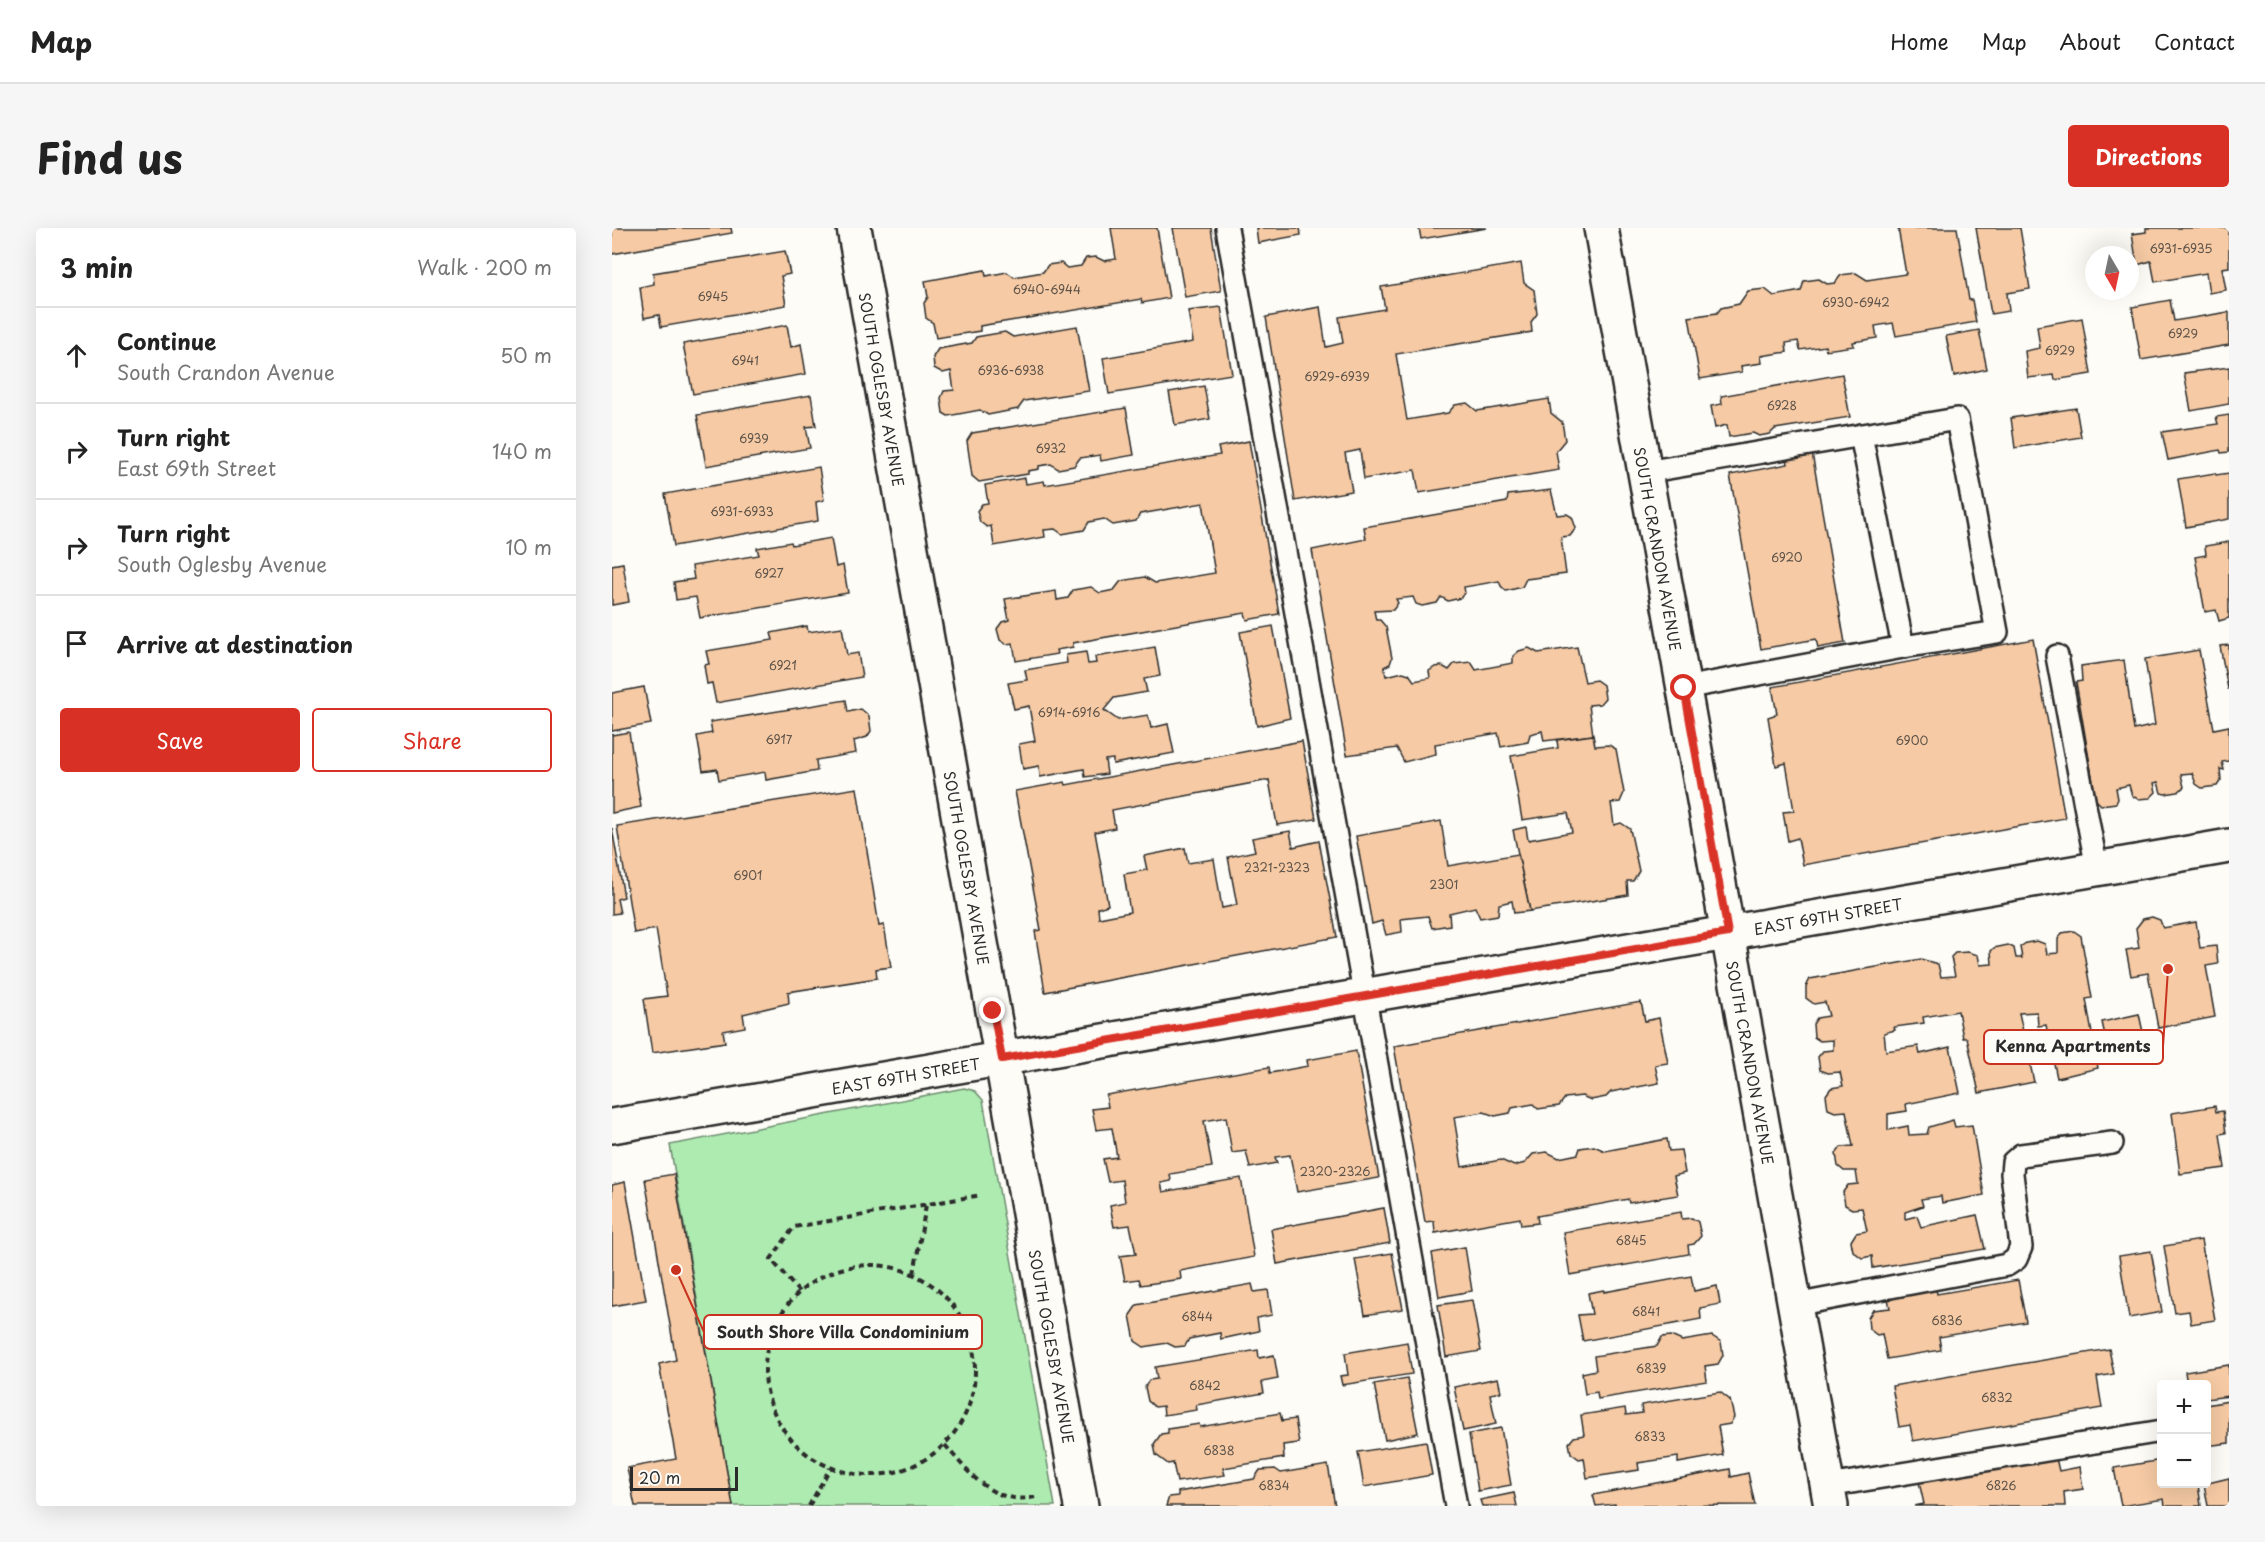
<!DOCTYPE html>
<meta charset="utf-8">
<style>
body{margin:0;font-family:"Playpen Sans",sans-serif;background:#f6f6f6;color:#222}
.controls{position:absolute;right:18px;bottom:18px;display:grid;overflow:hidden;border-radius:6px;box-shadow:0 6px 24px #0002}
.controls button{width:54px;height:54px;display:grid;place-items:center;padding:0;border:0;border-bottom:2px solid #e0e0e0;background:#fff;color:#222;font:30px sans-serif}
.compass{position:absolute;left:1473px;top:18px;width:54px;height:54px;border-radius:50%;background:#fff;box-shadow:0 6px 24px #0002;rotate:171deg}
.scale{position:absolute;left:18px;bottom:15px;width:108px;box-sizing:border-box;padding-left:6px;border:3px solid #2b2b2b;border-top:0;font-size:16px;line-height:21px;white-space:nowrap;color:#2b2b2b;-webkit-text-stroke:4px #fdfcf7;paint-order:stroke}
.stop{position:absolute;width:18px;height:18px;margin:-14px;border:4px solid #d93025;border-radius:50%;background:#fff}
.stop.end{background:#d93025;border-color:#fff;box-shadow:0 2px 6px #0008}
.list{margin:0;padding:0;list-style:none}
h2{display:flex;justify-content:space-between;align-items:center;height:78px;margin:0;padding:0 24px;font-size:26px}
h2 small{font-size:20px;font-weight:400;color:#767676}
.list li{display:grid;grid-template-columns:39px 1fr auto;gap:18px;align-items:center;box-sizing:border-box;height:96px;padding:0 24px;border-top:2px solid #e0e0e0}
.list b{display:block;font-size:22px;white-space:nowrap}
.list p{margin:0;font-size:20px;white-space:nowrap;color:#767676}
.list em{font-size:20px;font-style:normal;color:#767676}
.actions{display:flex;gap:12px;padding:18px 24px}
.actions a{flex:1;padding:14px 0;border:2px solid #d93025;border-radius:6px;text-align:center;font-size:21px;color:#d93025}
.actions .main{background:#d93025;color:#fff}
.icon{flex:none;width:33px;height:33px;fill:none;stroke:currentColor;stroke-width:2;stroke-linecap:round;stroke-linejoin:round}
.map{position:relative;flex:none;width:1617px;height:1278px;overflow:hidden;border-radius:6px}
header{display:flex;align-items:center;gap:36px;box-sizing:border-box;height:84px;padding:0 30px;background:#fff;border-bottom:2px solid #e0e0e0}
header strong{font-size:28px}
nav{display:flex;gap:33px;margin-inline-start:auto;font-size:21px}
.intro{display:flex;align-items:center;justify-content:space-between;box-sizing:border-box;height:144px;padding:0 36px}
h1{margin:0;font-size:42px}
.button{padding:15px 27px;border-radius:6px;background:#d93025;color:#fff;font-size:21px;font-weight:700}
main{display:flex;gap:36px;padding:0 36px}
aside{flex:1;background:#fff;border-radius:6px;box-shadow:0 6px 24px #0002}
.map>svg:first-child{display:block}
</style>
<header>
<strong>Map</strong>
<nav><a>Home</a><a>Map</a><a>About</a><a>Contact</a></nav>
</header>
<div class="intro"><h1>Find us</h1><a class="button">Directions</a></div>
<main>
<aside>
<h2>3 min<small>Walk · 200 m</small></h2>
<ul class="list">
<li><svg class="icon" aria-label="ahead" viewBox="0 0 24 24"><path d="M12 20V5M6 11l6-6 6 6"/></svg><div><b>Continue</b><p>South Crandon Avenue</p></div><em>50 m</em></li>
<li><svg class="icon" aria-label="right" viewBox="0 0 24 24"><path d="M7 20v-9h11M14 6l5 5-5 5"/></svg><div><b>Turn right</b><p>East 69th Street</p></div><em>140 m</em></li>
<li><svg class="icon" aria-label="right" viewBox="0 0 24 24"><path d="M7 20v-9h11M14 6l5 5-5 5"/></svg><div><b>Turn right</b><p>South Oglesby Avenue</p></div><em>10 m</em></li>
<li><svg class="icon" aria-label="arrive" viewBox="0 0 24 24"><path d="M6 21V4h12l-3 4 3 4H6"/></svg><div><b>Arrive at destination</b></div></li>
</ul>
<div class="actions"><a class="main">Save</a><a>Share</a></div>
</aside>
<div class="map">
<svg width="1617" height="1278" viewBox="0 0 1617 1278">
<rect width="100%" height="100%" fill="#fdfcf7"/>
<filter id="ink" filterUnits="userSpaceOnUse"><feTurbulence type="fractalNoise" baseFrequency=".0167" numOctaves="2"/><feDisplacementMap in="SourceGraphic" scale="12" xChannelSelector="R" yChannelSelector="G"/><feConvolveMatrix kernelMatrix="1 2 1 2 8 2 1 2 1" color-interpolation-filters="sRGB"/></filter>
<g filter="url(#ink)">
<polygon fill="#aeebb1" stroke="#6c8b6e" stroke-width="1.5" points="352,860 363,863 371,872 443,1278 121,1278 58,917"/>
<g fill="#f5caa4" stroke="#2b2b2b" stroke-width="1.5">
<polygon points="0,0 119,0 120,5 0,26"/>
<polygon points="499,0 545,0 557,70 530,75 529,71 368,98 368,103 324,110 321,95 314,90 312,75 316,69 313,53 373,42 374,48 395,44 402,49 431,44 436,37 449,35 455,40 469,38 474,30 484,29 492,33 504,31"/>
<polygon points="561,0 599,0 609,63 573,69"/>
<polygon points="644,0 688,0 689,7 646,15"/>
<polygon points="807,0 875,0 809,11"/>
<polygon points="1286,0 1345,0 1357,72 1360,72 1364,94 1284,108 1281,95 1263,98 1265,110 1241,114 1242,118 1214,122 1213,118 1188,122 1186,113 1174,115 1175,124 1149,128 1150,135 1129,138 1130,144 1088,151 1077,89 1105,85 1109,80 1127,76 1136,63 1153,61 1162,68 1189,63 1192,53 1207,51 1215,56 1223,55 1229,47 1244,45 1255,52 1294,46"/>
<polygon points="1364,0 1408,0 1418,61 1395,65 1397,83 1379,86"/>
<polygon points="1534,0 1617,0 1617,39 1610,40 1614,62 1597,65 1594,45 1543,54 1539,33 1525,37 1520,6 1534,4"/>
<polygon points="173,23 178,46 169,48 174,77 49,99 47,87 32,90 28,59 42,56 41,45"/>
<polygon points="909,35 912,55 922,62 925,86 919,94 920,104 784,126 795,192 836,185 843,177 855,175 865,183 937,171 939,185 950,194 953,212 944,223 947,242 807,265 803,242 752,251 748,222 733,225 740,263 683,273 654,89 708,79 714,119 731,115 727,89 773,81 769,59"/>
<polygon points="1558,72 1562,93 1617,84 1617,117 1529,132 1520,79"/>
<polygon points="609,79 620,146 497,166 491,130 581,114 576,83"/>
<polygon points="1470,90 1479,146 1443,152 1442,147 1416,150 1413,123 1428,120 1425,98"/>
<polygon points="175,97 179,119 189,116 194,146 81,166 71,116"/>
<polygon points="465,98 477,163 412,173 406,181 376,187 368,182 336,188 331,185 329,170 332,163 342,162 339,143 331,145 322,140 321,129 326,121 360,115 364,109 393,104 401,109"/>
<polygon points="1367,102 1375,141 1342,148 1334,108"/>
<polygon points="1617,139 1617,176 1579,183 1572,145"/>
<polygon points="1230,146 1238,189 1163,201 1158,206 1147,208 1141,205 1117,209 1115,197 1103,200 1099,178 1110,176 1109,168"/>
<polygon points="592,158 598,191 563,197 557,164"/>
<polygon points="199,167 204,198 194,199 198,220 94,238 85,187"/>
<polygon points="514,180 522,227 489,233 488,227 468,230 462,238 446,241 439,236 427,238 427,241 416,243 416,246 367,254 360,248 355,213 360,205"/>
<polygon points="1464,180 1469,209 1403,220 1399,190"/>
<polygon points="1617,187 1617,224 1609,225 1608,222 1556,232 1550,204 1606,196 1604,189"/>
<polygon points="637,213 667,386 635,392 633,385 461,415 461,419 444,422 445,426 404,433 401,415 394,416 388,412 385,401 390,394 397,392 393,371 444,363 445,372 456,370 461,362 479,359 488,365 502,362 509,353 533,349 543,355 603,345 591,275 528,286 524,293 501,297 492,291 477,294 472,302 450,306 443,301 432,302 433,309 382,318 379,298 375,299 368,294 365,283 370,276 376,275 373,257 413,250 414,256 432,253 433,257 608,227 606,219"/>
<polygon points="1200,225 1233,415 1206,420 1204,411 1149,421 1118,247 1176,236 1175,230"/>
<polygon points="207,239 212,272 204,274 206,293 62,318 53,266"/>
<polygon points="1603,245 1604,247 1617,245 1617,291 1574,299 1566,251"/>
<polygon points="939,262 945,287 955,286 960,289 964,300 958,308 949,309 954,346 914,351 910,359 894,363 889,358 887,353 852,359 853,365 848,370 836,373 829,369 825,375 810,378 804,376 801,369 784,371 786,375 781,382 762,383 764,392 768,392 774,399 780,430 778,436 772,439 774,448 791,444 797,446 802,453 818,450 817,443 823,439 830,438 837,442 842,436 859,434 864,442 901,435 901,428 907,423 917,420 926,425 965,419 973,454 984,452 991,457 993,470 988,476 977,477 981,507 932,513 930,503 918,506 916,514 889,519 886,505 823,516 824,526 792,534 785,520 735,527 700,322 754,311 752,299 895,274 896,267"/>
<polygon points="219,310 224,339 231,337 236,365 88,390 84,369 64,372 62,354 82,351 80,338 147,327 145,320 179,314 180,317"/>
<polygon points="1617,314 1617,390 1607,393 1604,382 1593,384 1583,329 1594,327 1593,318"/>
<polygon points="11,335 17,374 0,377 0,337"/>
<polygon points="195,398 196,404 230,399 235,427 246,425 250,449 104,475 100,455 95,456 92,437 97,436 94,423 161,412 159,405"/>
<polygon points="661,398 678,490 645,498 628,404"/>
<polygon points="1421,411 1453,590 1191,637 1186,610 1176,613 1171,584 1182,583 1174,535 1164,538 1156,489 1165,486 1160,459"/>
<polygon points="1617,417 1617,461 1616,461 1608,418"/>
<polygon points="543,419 548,448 532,451 535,464 502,470 492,482 506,492 536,487 539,500 556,496 562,525 501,536 501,531 493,532 495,546 473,549 472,541 428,549 427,538 411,541 407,516 423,513 417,478 402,481 396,455 415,452 413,442 455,435 454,427 474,424 476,436 484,435 483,429"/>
<polygon points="1587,422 1602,501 1617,498 1617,533 1610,534 1612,542 1608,541 1609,552 1605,558 1590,560 1584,556 1580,545 1569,546 1572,559 1566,564 1553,566 1549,565 1546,554 1542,555 1544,564 1538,570 1526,571 1520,568 1517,557 1504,560 1506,571 1504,575 1489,577 1484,572 1464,454 1470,453 1469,438 1512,432 1522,502 1543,497 1533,431"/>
<polygon points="32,459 39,496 0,503 0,465"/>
<polygon points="234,472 236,484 249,481 257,488 259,503 255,509 242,513 244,525 204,532 205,543 154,552 153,544 107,552 105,541 91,543 85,508 100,505 98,494"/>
<polygon points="17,504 29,579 0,585 0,507"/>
<polygon points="981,507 983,518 997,517 1004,521 1012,565 1008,574 999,575 1002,597 1009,595 1018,601 1027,643 1021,653 1015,653 1016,667 918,683 901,602 914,599 916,612 960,604 956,585 910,592 899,528 946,520 945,512"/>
<polygon points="690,513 704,591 665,597 657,552 500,582 503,600 483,604 496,677 486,680 487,690 518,684 512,646 535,642 532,628 573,620 576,635 602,631 610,680 625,677 616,629 643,623 640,610 678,603 681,619 707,613 725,709 433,764 423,703 429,702 403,563 453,554 454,557"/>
<polygon points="245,560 267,698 272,697 279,739 264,741 265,750 176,764 177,775 131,786 133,799 111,803 113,814 40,825 32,771 55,768 44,701 22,705 5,598"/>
<polygon points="829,593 836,638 906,626 918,683 902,685 900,673 887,676 886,687 868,690 863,679 837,685 838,697 820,700 816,688 789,691 790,704 774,707 770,693 760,696 744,608"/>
<polygon points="0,600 12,669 5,671 8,685 0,686"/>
<polygon points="1540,689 1548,692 1551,700 1584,694 1588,720 1604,718 1606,736 1594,738 1603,789 1546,800 1536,745 1519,748 1514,722 1527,720 1524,700 1531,691"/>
<polygon points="1462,703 1469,708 1480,770 1474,771 1486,840 1445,850 1434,797 1426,798 1425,784 1407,785 1422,854 1367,865 1355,810 1351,810 1346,783 1311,789 1312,795 1282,799 1283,802 1272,805 1274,823 1306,818 1308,826 1338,819 1348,865 1294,876 1295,883 1276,886 1276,902 1296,898 1297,907 1315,906 1317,899 1341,892 1343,899 1360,897 1372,967 1330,975 1329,968 1309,971 1311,978 1293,984 1293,991 1305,988 1309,999 1365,987 1373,1021 1261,1040 1260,1028 1250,1030 1241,1023 1239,1013 1244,1005 1255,1003 1250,980 1240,981 1233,977 1231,964 1236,957 1246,956 1244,943 1232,943 1226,938 1224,926 1229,919 1241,918 1234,883 1223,884 1216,881 1214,867 1219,860 1231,858 1228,844 1216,845 1208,842 1206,829 1211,823 1221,822 1221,812 1208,813 1202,809 1201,796 1205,790 1217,788 1213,774 1202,776 1194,770 1194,759 1198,751 1309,731 1326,736 1329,749 1343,748 1339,729 1343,725 1356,724 1366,727 1368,737 1380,736 1379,723 1382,720 1396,717 1402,720 1404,730 1410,730 1408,719 1414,715 1425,713 1433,716 1435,726 1446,725 1446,711 1450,705"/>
<polygon points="1029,774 1033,793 1047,790 1056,835 1043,837 1047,855 999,864 994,869 979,872 970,868 953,870 947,878 926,881 921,876 900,880 898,885 883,888 872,884 842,889 850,939 889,932 902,938 913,935 921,926 935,924 947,930 966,926 968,920 982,918 993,923 1055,911 1057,923 1069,922 1073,945 1062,948 1066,967 1017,975 1016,971 925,988 926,995 909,997 908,990 823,1005 822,993 813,994 782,818"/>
<polygon points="1527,786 1534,818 1497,826 1490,794"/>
<polygon points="744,823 767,950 685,964 678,927 663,929 665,935 638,940 634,923 620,925 614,889 592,893 600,939 558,946 559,953 549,955 551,964 629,950 642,1029 568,1043 569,1051 529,1057 527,1051 513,1053 508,1028 524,1026 518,997 502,999 498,977 513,974 510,952 496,954 491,931 505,929 500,900 484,902 480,881 496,879 494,867 657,839 658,845 696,838 695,832"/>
<polygon points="1603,878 1604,884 1611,883 1614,905 1608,906 1613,940 1568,946 1560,885"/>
<polygon points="62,946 121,1278 23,1278 15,1240 64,1231 47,1136 64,1132 33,951"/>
<polygon points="13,954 34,1072 0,1078 0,957"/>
<polygon points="772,980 778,1015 665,1036 659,1001"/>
<polygon points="1069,984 1070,991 1080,990 1086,994 1089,1008 1082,1016 1076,1017 1077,1026 958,1047 951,1004"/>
<polygon points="1589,1012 1603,1092 1579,1096 1577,1083 1563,1085 1552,1018"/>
<polygon points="853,1019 860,1063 827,1069 820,1025"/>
<polygon points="1539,1023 1550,1084 1517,1090 1507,1028"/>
<polygon points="780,1025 791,1081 753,1087 743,1031"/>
<polygon points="1079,1048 1082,1063 1105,1058 1108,1076 1088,1080 1089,1091 971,1113 966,1087 980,1086 976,1065 992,1062 992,1064"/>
<polygon points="1406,1052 1414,1094 1327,1109 1329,1122 1275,1131 1270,1106 1265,1107 1257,1101 1256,1090 1261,1082 1278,1080 1275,1066 1323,1057 1325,1066"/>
<polygon points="640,1056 642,1064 656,1062 660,1087 645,1090 647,1103 609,1111 608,1105 577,1111 573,1118 563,1119 555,1115 532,1119 523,1113 518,1087 525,1077"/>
<polygon points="860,1072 869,1123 834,1129 826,1077"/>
<polygon points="1059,1108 1070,1113 1100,1108 1109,1114 1111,1127 1106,1136 1093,1138 1095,1153 986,1171 985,1164 973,1166 970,1145 984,1142 982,1128 1045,1118 1050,1109"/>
<polygon points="795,1114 800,1146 730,1157 728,1148 736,1147 733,1125"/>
<polygon points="1497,1121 1502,1146 1485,1149 1490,1180 1301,1213 1298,1197 1287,1199 1280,1158"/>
<polygon points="646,1122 647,1130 662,1127 666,1151 650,1154 652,1165 584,1177 585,1182 552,1187 551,1178 543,1179 536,1173 533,1159 537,1152 545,1151 543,1139"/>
<polygon points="1617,1137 1617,1168 1594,1171 1594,1156 1575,1156 1573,1144"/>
<polygon points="795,1150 806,1205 773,1212 762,1156"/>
<polygon points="886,1150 889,1164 878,1166 884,1196 851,1203 842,1159"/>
<polygon points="1108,1164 1118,1172 1122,1189 1118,1196 1106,1198 1111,1227 1066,1235 1066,1229 1026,1235 1027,1242 975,1250 972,1230 967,1231 959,1225 957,1215 962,1209 972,1207 969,1187 1013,1180 1014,1187 1030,1185 1029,1177"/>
<polygon points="1617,1173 1617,1215 1594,1218 1594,1177"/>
<polygon points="668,1185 670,1193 683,1191 687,1215 671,1217 672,1230 611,1240 613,1247 565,1254 561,1235 556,1236 544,1227 542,1216 549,1206 556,1205 556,1201 587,1196 588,1199"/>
<polygon points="889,1200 899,1257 866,1263 857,1206"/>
<polygon points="814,1213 820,1247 752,1259 746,1224"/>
<polygon points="1444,1230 1447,1243 1468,1239 1471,1261 1452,1264 1453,1278 1302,1278 1312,1276 1307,1254"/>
<polygon points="1550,1232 1550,1256 1586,1256 1589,1278 1553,1278 1552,1271 1509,1278 1502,1240"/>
<polygon points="716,1237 723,1278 554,1278 557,1269 566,1268 566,1264 642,1251 648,1242 663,1241 669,1245"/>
<polygon points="1118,1241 1119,1249 1136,1245 1143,1277 1003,1278 1003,1276 984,1278 981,1267"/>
<polygon points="1617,1250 1617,1278 1596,1278 1592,1256"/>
<polygon points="902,1265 905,1278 870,1278 868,1272"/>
</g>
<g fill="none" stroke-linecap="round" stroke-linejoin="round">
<defs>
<g id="service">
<polyline points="615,0 844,1278"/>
<polyline points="1033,244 1345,191 1385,404 1291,419 1249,207"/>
<polyline points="1445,428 1485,641"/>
<polyline points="1072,460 1291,419"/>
<polyline points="1183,1077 1395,1037 1404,1031 1409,1019 1400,946 1401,934 1409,927 1500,915"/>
<polyline points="1216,1258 1550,1203"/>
</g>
<g id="minor">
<path id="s1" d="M242 0 469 1278"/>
<path id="s2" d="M989 0 1219 1278"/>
<path id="s3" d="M0 898 1617 618"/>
</g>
</defs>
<use href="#service" stroke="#2b2b2b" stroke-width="26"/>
<use href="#minor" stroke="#2b2b2b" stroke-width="38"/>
<g stroke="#2b2b2b" stroke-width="4" stroke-dasharray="6 4.5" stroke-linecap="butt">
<circle cx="258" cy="1142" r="105"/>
<polyline points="302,1046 314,977"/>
<polyline points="187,1064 159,1031 182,999 369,967"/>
<path d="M333 1217C357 1245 381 1278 423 1269"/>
<polyline points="197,1278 218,1240"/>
</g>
<use href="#service" stroke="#fdfcf7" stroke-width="21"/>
<use href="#minor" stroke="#fdfcf7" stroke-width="33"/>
</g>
</g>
<g fill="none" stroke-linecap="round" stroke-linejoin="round" filter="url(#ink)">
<polyline stroke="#d93025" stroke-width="8" points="381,783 390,831 1116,705 1072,460"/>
</g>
<g text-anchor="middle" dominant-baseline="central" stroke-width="6" stroke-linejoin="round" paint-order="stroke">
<g font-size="12" fill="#5e5349">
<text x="1569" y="20">6931-6935</text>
<text x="435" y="61">6940-6944</text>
<text x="101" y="68">6945</text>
<text x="1244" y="74">6930-6942</text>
<text x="1571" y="105">6929</text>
<text x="1448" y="122">6929</text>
<text x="133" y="132">6941</text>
<text x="399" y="142">6936-6938</text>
<text x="725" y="148">6929-6939</text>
<text x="1170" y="177">6928</text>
<text x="142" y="210">6939</text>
<text x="439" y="220">6932</text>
<text x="130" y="283">6931-6933</text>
<text x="1175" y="329">6920</text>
<text x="157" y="345">6927</text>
<text x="171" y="437">6921</text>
<text x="457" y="484">6914-6916</text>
<text x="167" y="511">6917</text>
<text x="1300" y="512">6900</text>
<text x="665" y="639">2321-2323</text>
<text x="136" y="647">6901</text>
<text x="832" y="656">2301</text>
<text x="723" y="943">2320-2326</text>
<text x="1019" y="1012">6845</text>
<text x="1034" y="1083">6841</text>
<text x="585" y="1088">6844</text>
<text x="1335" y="1092">6836</text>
<text x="1039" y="1140">6839</text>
<text x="593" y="1157">6842</text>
<text x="1385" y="1169">6832</text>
<text x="1038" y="1208">6833</text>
<text x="607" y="1222">6838</text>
<text x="662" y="1257">6834</text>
<text x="1389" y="1257">6826</text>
</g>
<g font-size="15" fill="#2b2b2b" stroke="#fdfcf7">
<text stroke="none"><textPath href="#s1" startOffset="164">SOUTH OGLESBY AVENUE</textPath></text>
<text stroke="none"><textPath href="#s2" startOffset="326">SOUTH CRANDON AVENUE</textPath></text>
<text stroke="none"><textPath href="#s1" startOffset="650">SOUTH OGLESBY AVENUE</textPath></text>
<text stroke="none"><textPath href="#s3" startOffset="1234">EAST 69TH STREET</textPath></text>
<text stroke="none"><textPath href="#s2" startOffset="848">SOUTH CRANDON AVENUE</textPath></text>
<text stroke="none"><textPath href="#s3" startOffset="298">EAST 69TH STREET</textPath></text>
<text stroke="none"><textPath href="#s1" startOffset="1136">SOUTH OGLESBY AVENUE</textPath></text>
</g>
</g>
<path fill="none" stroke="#c8321e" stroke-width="2" d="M1556 741L1551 819M64 1042L92 1104"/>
<g fill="#c8321e" stroke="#fdfcf7" stroke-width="2">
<circle cx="1556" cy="741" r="6"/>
<circle cx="64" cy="1042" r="6"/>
</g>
<g fill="#fdfcf7" stroke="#c8321e" stroke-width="2">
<rect x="1372" y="802" width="179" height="34" rx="6"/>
<rect x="92" y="1087" width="278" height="34" rx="6"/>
</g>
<g font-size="16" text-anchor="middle" font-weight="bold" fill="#2b2b2b">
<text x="1461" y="824">Kenna Apartments</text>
<text x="231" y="1110">South Shore Villa Condominium</text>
</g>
</svg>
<div class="controls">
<button>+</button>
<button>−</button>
</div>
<svg class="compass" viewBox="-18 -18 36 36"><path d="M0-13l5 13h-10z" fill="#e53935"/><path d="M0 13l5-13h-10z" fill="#767676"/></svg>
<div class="scale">20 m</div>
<div class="stop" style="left:1072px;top:460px"></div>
<div class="stop end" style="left:381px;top:783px"></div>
</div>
</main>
